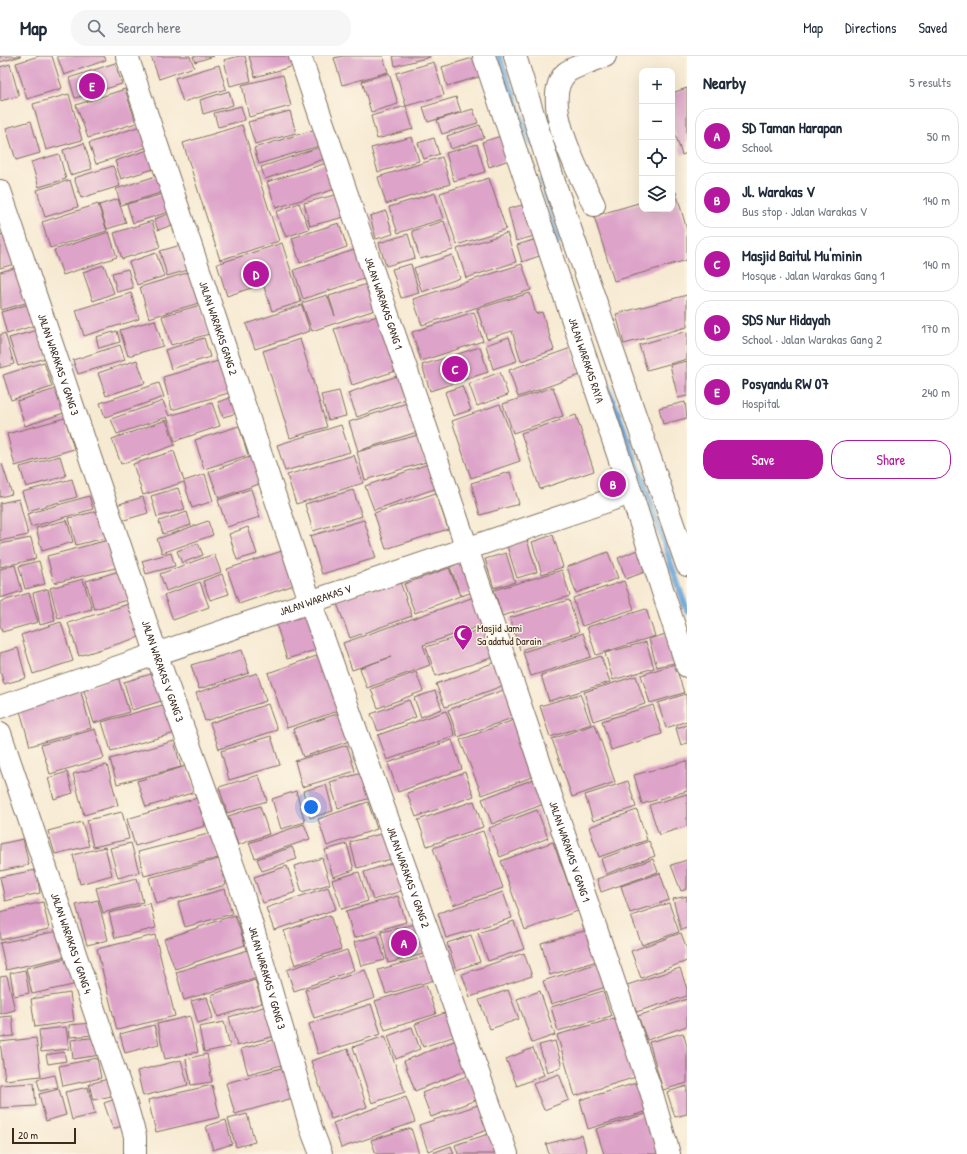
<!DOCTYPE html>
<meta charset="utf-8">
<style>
body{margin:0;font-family:"Patrick Hand",sans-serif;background:#f6f6f7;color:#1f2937}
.controls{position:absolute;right:12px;top:12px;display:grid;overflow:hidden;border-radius:8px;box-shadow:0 4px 16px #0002}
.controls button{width:36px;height:36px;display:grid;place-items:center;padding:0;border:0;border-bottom:1px solid #e0e1e3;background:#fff;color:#1f2937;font:20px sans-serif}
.scale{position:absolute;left:12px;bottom:10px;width:64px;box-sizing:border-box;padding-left:4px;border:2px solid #3b2a1e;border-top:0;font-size:11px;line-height:14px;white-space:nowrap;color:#3b2a1e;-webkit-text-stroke:3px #fcf5e5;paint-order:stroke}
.you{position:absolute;left:311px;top:751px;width:14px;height:14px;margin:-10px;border:3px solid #fff;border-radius:50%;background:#1a73e8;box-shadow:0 0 0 6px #1a73e833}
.badge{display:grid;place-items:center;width:26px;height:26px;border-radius:50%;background:#b5179e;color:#fff;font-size:13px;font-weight:700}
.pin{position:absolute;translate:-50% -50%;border:2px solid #fff;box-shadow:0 1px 4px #0006}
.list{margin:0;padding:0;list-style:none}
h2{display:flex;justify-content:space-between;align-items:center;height:52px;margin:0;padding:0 16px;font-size:17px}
h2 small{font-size:13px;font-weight:400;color:#747a83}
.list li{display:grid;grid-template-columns:26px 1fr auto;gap:12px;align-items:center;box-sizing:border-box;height:56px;margin:0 8px 8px;padding:0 8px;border:1px solid #e0e1e3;border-radius:16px}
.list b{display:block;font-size:15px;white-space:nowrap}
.list p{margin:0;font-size:13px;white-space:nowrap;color:#747a83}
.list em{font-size:13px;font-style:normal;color:#747a83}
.actions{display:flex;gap:8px;padding:12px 16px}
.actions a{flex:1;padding:9px 0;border:1px solid #b5179e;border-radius:16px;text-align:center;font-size:14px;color:#b5179e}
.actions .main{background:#b5179e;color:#fff}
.icon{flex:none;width:22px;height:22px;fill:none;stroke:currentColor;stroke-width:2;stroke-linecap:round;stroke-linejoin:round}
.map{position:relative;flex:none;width:687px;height:1098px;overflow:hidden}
header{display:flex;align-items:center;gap:24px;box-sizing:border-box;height:56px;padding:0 20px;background:#fff;border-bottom:1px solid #e0e1e3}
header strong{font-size:19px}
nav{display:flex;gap:22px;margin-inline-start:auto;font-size:14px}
.search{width:280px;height:36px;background:#f6f6f7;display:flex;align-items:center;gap:10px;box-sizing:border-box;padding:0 14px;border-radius:16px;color:#747a83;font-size:15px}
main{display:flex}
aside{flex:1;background:#fff}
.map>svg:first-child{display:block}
</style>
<header>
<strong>Map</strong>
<div class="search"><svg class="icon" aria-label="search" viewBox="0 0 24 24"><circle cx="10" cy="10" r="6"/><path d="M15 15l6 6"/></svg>Search here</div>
<nav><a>Map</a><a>Directions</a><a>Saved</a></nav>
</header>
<main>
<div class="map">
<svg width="687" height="1098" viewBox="0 0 687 1098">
<rect width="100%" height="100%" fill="#fcf5e5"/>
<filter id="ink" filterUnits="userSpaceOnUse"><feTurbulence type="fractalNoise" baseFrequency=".025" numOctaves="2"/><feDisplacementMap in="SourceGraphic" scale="8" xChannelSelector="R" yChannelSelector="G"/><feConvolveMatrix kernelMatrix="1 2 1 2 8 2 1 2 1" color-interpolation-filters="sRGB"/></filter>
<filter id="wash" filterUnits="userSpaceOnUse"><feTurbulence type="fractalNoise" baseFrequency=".012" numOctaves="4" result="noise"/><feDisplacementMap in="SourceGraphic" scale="16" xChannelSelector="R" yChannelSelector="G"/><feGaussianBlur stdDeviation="0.9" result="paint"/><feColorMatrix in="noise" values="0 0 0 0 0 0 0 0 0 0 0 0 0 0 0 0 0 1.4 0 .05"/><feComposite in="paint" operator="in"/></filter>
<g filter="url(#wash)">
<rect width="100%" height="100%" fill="#f7ead3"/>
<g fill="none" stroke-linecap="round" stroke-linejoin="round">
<g stroke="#66a4d8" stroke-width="6">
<polyline points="499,0 531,87"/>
<polyline points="542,124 558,187"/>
<polyline points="597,302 640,416 687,555"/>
</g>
</g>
<g id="blocks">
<g fill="#dda3c9">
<polygon points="0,0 21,0 0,6"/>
<polygon points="39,0 52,0 62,32 27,43 16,7"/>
<polygon points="57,0 104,0 106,4 64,19"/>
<polygon points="151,0 190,0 194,11 159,23"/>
<polygon points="193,0 214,0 195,6"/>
<polygon points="240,0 245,0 251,25 230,30 224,4"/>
<polygon points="249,0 291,0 294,10 255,21"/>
<polygon points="343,0 383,0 388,16 342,29 334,2"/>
<polygon points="393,0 430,0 430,1 395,10"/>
<polygon points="476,1 482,20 447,30 442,11"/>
<polygon points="434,6 444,39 406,50 396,17"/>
<polygon points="115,7 122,28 75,42 69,22"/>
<polygon points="10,8 19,40 0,45 0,11"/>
<polygon points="219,9 226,33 183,46 175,22"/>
<polygon points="389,17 398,48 371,56 362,25"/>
<polygon points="283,19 291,50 249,61 242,29"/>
<polygon points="687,32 687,97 682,99 672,68 672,37"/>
<polygon points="125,33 136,67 88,82 76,49"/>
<polygon points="229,35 233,49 203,58 200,44"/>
<polygon points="69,38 82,84 46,94 33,48"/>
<polygon points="456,41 461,56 428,66 423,51"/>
<polygon points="241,50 245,64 218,71 214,57"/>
<polygon points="406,50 413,73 377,83 371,60"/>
<polygon points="473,53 478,67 442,78 437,64"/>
<polygon points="290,55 296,77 255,88 248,66"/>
<polygon points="31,65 40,97 16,104 6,72"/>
<polygon points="147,68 154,89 96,108 89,87"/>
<polygon points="242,69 279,185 220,204 183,87"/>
<polygon points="480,69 484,82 451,93 447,80"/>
<polygon points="323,71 328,87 259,108 254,92"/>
<polygon points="504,79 512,103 489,111 482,86"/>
<polygon points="412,81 419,105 378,116 371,92"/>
<polygon points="434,82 439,98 424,103 418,87"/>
<polygon points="84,87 92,113 70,119 63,94"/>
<polygon points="329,88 333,100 265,123 261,111"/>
<polygon points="477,88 485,116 454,125 446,97"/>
<polygon points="154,92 160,111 121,123 115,105"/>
<polygon points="59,98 66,123 39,131 31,106"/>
<polygon points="442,101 450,128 386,148 378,121"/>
<polygon points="330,106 338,132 276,152 267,126"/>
<polygon points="113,110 120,130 81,142 74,122"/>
<polygon points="165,117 170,134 121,149 116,133"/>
<polygon points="489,122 506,173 457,189 440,137"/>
<polygon points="70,124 78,151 45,161 37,134"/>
<polygon points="676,136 687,174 687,204 614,225 594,160 642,146 642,153 672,153 672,137"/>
<polygon points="167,137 172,155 133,167 127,148"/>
<polygon points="342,137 348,160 310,170 304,147"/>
<polygon points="435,137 443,163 398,177 389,151"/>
<polygon points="118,143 126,167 107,173 99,149"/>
<polygon points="299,147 309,173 286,181 276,156"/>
<polygon points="529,147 538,179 516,185 508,153"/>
<polygon points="98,148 107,175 50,192 42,166"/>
<polygon points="177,155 181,166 158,174 154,163"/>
<polygon points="386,155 393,178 376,183 370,160"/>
<polygon points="152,165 160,191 122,203 114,177"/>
<polygon points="444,165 453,194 420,203 412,175"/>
<polygon points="339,167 347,191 300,207 292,182"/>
<polygon points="9,176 18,207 0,212 0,179"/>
<polygon points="109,176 117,201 63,219 54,194"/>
<polygon points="507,177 516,206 466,222 457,193"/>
<polygon points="408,178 415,202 386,210 379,187"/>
<polygon points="540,182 545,198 522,206 517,189"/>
<polygon points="188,187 195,212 167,220 160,195"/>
<polygon points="282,187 301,246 272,255 263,228 227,240 217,208"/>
<polygon points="357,193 367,222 303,243 294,214"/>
<polygon points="156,197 164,220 137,229 129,206"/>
<polygon points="452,199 460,222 422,236 414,212"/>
<polygon points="411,208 419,237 401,242 392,213"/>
<polygon points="522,208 531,234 422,269 413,243"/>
<polygon points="104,209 114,237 93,245 83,216"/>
<polygon points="22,210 32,245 1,254 0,216"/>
<polygon points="128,213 133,232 117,236 112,217"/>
<polygon points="193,215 202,246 149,262 140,231"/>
<polygon points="370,227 378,253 312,275 302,247 327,239 335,260 329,240"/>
<polygon points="131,237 139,263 84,280 76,254"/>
<polygon points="530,237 536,258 542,256 554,294 521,305 512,275 487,283 477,253"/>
<polygon points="687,239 687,271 624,288 616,258"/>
<polygon points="33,247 39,268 7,278 1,256"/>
<polygon points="200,249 209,278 171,289 162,260"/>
<polygon points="302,249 310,275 255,293 246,268"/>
<polygon points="474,256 483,285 421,305 412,276"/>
<polygon points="381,259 399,314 352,329 334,273"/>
<polygon points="155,264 163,290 128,300 120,274"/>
<polygon points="41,273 49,301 18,310 9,282"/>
<polygon points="117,275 120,286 99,292 96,281"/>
<polygon points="687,275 687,303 647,314 639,289"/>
<polygon points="5,277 14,308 0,312 0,279"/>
<polygon points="509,281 517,305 493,313 486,289"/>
<polygon points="204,282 210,301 171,313 165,294"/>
<polygon points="300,283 327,371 290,382 263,295"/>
<polygon points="120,289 125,304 78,318 73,304"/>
<polygon points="480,291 488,316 430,335 422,309"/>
<polygon points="571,292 580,319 518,341 509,314"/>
<polygon points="225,303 235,335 172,354 163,321"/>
<polygon points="137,304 145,327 106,340 98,317"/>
<polygon points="687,305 687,340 678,342 670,309"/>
<polygon points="44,306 52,331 11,344 3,319"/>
<polygon points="500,316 508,339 477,350 469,328"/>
<polygon points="403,318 411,341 357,361 348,337"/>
<polygon points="159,327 164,341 105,361 100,347"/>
<polygon points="462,330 471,354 453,360 445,336"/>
<polygon points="553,331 563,360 513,377 503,348"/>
<polygon points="59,332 67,356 25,370 17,345"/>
<polygon points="339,335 346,360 328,364 321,339"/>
<polygon points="236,340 241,356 223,361 218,346"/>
<polygon points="163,345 169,360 212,347 220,370 175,385 167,361 117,378 111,363"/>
<polygon points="685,346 687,362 663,368 659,352"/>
<polygon points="407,347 417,376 358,395 349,366"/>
<polygon points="500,348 520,405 471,422 452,365"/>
<polygon points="576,359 594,415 540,433 521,377"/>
<polygon points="65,362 74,393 15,410 7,378"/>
<polygon points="166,364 175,389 121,408 112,383"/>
<polygon points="341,369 350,396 285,415 277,389"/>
<polygon points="239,370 248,399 204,413 195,384"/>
<polygon points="418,379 426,406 365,424 357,396"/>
<polygon points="174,395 184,425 205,418 213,445 192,452 184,426 143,439 133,408"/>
<polygon points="255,399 265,426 219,442 209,416"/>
<polygon points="354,399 363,427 296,448 287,419"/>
<polygon points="60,400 66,420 26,431 20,411"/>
<polygon points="431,407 440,431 374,454 365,430"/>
<polygon points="2,408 12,438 0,441 0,409"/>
<polygon points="510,416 519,448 480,459 471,427"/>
<polygon points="72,423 77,441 28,455 22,436"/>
<polygon points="178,432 185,453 157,461 151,440"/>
<polygon points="251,433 260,461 227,471 218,444"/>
<polygon points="353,434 362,460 313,475 305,448"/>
<polygon points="436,437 448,473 386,493 374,457"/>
<polygon points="89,440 93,453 31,471 27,458"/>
<polygon points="143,441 148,457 121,465 116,449"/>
<polygon points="19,443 28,479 0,485 0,447"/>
<polygon points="102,454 109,481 76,489 69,462"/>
<polygon points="187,456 191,469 163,478 159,465"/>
<polygon points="67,464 73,486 42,495 36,472"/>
<polygon points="364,464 376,502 322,518 310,480"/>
<polygon points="208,465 213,479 162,497 157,483"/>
<polygon points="248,471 257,498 237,504 229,478"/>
<polygon points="553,479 563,511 542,518 532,486"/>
<polygon points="31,482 36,503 0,511 0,488"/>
<polygon points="112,483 119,511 54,527 47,500"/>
<polygon points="527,484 537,516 517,522 507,490"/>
<polygon points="198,487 203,499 182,507 177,495"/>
<polygon points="642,492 650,514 626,523 618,502"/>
<polygon points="282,495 294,529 239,548 227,513"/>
<polygon points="608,496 618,522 576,537 567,511"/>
<polygon points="171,497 175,510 146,518 142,505"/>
<polygon points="506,497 515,526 494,532 485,503"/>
<polygon points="214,498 221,516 166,535 160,518"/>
<polygon points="468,504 479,534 461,540 450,511"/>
<polygon points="39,505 45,528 25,533 19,510"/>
<polygon points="15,509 22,535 0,542 0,513"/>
<polygon points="449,512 460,540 415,557 404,528"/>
<polygon points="123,514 131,543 94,553 86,525"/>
<polygon points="562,514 570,540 502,560 494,534"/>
<polygon points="222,518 229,538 210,544 203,525"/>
<polygon points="83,523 92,553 58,562 50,532"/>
<polygon points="399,523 412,560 350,582 336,545"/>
<polygon points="624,525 634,553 582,570 573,542"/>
<polygon points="200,526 209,551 173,564 164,539"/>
<polygon points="48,533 55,565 40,569 33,537"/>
<polygon points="29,537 38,566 2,576 0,568 0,546"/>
<polygon points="477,540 486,568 423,589 430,609 367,632 360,612 391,601 352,614 343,587"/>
<polygon points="569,544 579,576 520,594 510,562"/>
<polygon points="132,547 143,580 79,600 68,567"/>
<polygon points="312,552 325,591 287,603 275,564"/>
<polygon points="646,553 655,580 596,599 587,571"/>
<polygon points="61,566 73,605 33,618 21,579"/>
<polygon points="490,570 500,599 436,620 426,591"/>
<polygon points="673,576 681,605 657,611 649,583"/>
<polygon points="583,577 591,601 531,620 523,596"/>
<polygon points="646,586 654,612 613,624 605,597"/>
<polygon points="18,592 26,622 4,628 0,614 0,597"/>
<polygon points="242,594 249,617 199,633 191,609"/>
<polygon points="325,597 344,653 287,672 268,617"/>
<polygon points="601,600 610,626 549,645 541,619"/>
<polygon points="501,604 510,627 445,651 436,628"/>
<polygon points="675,608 684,637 650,647 641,619"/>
<polygon points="158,616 165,644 132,654 124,626"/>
<polygon points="416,616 423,635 378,652 371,633"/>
<polygon points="257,617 266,645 205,665 196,637"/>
<polygon points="636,620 645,648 593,665 584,636"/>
<polygon points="118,621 129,656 94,667 83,632"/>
<polygon points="512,631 521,659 458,681 448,654"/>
<polygon points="80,633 91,672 30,690 19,651"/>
<polygon points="435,635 442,653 421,661 414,642"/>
<polygon points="580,638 591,668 550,681 540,650"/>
<polygon points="686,638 687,665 666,672 658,647"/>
<polygon points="409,644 416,661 378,675 371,658"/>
<polygon points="166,648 175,677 111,695 102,666"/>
<polygon points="268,648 277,674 219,693 210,667"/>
<polygon points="653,649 662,678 611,694 602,665"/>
<polygon points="345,655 355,683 303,701 293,673"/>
<polygon points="446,655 455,680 387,704 378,679"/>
<polygon points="514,664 535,720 482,739 460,684"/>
<polygon points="595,668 615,726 572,741 552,683"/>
<polygon points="687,669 687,687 681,689 676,672"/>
<polygon points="95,673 104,702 50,718 41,689"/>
<polygon points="271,680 280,709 229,724 221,695"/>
<polygon points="452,684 462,713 398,736 388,707"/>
<polygon points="174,685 181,711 117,728 110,703"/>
<polygon points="347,689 355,715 302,731 295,705"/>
<polygon points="687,705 687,735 642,748 634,719"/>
<polygon points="107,709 118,749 84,759 73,718"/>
<polygon points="186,710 195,736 146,751 137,725"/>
<polygon points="369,715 377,740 338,752 330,726"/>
<polygon points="67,716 73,737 54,743 48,722"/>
<polygon points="465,716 474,740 416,761 407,737"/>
<polygon points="259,719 267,745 227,757 219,731"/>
<polygon points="534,723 544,748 492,768 482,743"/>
<polygon points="628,725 636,751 593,765 585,739"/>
<polygon points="326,729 333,755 310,762 303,735"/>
<polygon points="296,735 305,766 281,773 272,743"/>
<polygon points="687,738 687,770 659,779 649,749"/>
<polygon points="197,742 205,770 135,790 127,763"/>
<polygon points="474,745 483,771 427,790 418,764"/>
<polygon points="368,746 377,773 327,790 318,763"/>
<polygon points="260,750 269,778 238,789 228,760"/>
<polygon points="537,754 548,782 500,801 489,772"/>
<polygon points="637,754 647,784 599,801 589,771"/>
<polygon points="122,756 129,783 93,791 87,764"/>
<polygon points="82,766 89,790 55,798 48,775"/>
<polygon points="304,768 310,783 255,802 249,787"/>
<polygon points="483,775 503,832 453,849 433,792"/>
<polygon points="388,776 395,802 357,812 350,786"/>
<polygon points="212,777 218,802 144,820 138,796"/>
<polygon points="23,783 29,809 0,815 0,788"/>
<polygon points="649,785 655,800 606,818 601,803"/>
<polygon points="553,786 578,855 525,874 501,805"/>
<polygon points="131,787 139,816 118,822 110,792"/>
<polygon points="347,788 354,814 333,821 325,794"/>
<polygon points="105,791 112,819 80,828 73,799"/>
<polygon points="292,791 297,803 262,815 257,803"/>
<polygon points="322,802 330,828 302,836 294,810"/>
<polygon points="219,803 226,829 156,848 149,822"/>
<polygon points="653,803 658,816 601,836 597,823"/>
<polygon points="687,804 687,833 681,835 671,809"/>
<polygon points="395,806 404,834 373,844 364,816"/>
<polygon points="287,810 296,836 263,847 254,821"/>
<polygon points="36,814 40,837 5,845 0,821"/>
<polygon points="359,816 368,845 342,853 332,824"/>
<polygon points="660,817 669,844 630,857 621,830"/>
<polygon points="137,822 143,846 103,857 96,832"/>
<polygon points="328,831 336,853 274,874 266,852"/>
<polygon points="225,833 232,858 185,871 178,846"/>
<polygon points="503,836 512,862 446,882 438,857"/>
<polygon points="398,840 406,866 354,882 346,855"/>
<polygon points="687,840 687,872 681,874 673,843"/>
<polygon points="98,844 108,884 87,889 76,849"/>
<polygon points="43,846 49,873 0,884 0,856"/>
<polygon points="150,847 156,872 115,882 109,857"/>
<polygon points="669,847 679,876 642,889 631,860"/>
<polygon points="235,859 245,889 175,913 164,883"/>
<polygon points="330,859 341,893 295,909 284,875"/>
<polygon points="514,865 524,893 488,905 478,877"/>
<polygon points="420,867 428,897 388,907 381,876"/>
<polygon points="595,872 604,903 550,919 541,887"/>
<polygon points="63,874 69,900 6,914 0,887"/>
<polygon points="681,877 687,893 687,905 641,922 631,895"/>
<polygon points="155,879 175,960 117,974 97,893"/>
<polygon points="471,879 480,906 456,914 447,887"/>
<polygon points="378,880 385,904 361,910 354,886"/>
<polygon points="248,894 257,922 184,944 176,916"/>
<polygon points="347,894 354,914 294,935 287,914"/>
<polygon points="524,897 532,920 470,941 462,918"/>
<polygon points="431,899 438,923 386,938 378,914"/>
<polygon points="67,902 73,929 32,938 26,912"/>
<polygon points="598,907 606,931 551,948 543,925"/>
<polygon points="680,912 687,933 687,940 636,956 627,929"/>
<polygon points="25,914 29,937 14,940 10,917"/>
<polygon points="365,914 375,942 314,962 305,934"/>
<polygon points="7,920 15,954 0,958 0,921"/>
<polygon points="255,924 262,947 218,961 211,939"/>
<polygon points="426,929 436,958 385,974 375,945"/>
<polygon points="508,934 519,963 490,973 479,944"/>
<polygon points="540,935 555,979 532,987 517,943"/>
<polygon points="603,935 611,960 558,975 551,951"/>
<polygon points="70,937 74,965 35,971 31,943"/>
<polygon points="207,941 213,962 198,967 191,945"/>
<polygon points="687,943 687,970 647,984 638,960"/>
<polygon points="371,948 381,978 318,998 309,968"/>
<polygon points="267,950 275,980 237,990 229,961"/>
<polygon points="453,954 461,978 423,991 415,968"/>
<polygon points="12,960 14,980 0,981 0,961"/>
<polygon points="190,960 198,996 165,1003 157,968"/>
<polygon points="618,961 636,1021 575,1040 557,979"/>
<polygon points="224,966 230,991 204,996 199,971"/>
<polygon points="92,967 93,979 70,981 69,969"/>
<polygon points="154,969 159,988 125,997 120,978"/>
<polygon points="66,971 69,993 41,996 39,974"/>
<polygon points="412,971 420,993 396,1003 388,980"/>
<polygon points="683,977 687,990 687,1027 663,1034 649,986"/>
<polygon points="385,980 405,1036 372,1047 353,991"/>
<polygon points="99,981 101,999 73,1003 71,984"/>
<polygon points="36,982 41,1020 5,1024 0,986"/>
<polygon points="277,983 285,1008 248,1018 241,993"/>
<polygon points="459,983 470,1013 415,1035 404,1005"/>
<polygon points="555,985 562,1011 547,1016 539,989"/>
<polygon points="533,992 544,1019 517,1030 506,1003"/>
<polygon points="348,993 367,1051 331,1063 311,1005"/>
<polygon points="64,996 66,1005 48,1008 46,999"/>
<polygon points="207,998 212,1026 191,1029 186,1003"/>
<polygon points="97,1002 101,1022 63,1030 59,1010"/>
<polygon points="181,1004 188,1029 143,1040 137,1015"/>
<polygon points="285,1011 293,1042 235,1058 226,1027"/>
<polygon points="472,1018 481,1042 431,1061 422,1037"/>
<polygon points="559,1018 569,1044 544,1054 533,1028"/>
<polygon points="55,1019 58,1031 40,1035 37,1023"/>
<polygon points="112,1022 116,1039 93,1044 89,1028"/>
<polygon points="646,1024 655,1053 588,1073 580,1044"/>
<polygon points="34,1027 36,1050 0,1052 0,1029"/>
<polygon points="212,1029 220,1061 156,1076 148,1044"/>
<polygon points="687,1030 687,1058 675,1061 667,1036"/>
<polygon points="88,1031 95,1058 72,1064 65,1036"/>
<polygon points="59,1033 66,1059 46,1065 39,1038"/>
<polygon points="121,1041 130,1067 113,1073 104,1047"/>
<polygon points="406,1041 415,1066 341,1092 333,1067"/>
<polygon points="484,1047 493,1072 428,1095 419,1069"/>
<polygon points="652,1056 665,1098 604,1098 596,1073"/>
<polygon points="247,1058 255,1086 236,1091 228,1063"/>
<polygon points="226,1064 232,1088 213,1094 206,1070"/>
<polygon points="411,1072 419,1098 376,1098 371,1084"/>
<polygon points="491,1077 498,1098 458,1098 455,1089"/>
<polygon points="582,1079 587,1098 549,1098 546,1088"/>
<polygon points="451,1090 454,1098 430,1098"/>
</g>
</g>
</g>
<g filter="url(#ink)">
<use href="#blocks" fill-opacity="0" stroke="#7d6d5d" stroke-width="1"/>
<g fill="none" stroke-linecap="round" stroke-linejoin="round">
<defs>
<g id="minor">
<path id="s1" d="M127 0 310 545 507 1098"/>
<path id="s2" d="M300 0 652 1038 669 1098"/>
<path id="s3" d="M484 0 631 437 687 610"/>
<polyline points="515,0 554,126 687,509"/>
<path id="s4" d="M0 135 163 617 241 832 311 1072 321 1098"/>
<path d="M594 149C581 121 538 44 566 17 571 12 597 3 605 0"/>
<path id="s5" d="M0 651 631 437"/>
<path id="s6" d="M0 677 125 1045 135 1080V1098"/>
</g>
</defs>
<use href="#minor" stroke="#7d6d5d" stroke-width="24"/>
<use href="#minor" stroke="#fff" stroke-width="22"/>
</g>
</g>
<defs>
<symbol id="mosque-pin" viewBox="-11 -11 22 30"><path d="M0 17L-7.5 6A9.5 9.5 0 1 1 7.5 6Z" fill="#b5179e" stroke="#fcf5e5"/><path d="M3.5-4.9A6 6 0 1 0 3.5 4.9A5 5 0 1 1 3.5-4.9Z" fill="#fff"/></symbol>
</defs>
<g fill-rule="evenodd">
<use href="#mosque-pin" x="452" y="567" width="22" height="30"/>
</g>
<g text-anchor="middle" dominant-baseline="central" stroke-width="3" stroke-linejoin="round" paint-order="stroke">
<g font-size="11" fill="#3b2a1e" stroke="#fcf5e5">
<text stroke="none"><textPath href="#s2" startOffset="261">JALAN WARAKAS GANG 1</textPath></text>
<text stroke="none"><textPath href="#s1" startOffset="287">JALAN WARAKAS GANG 2</textPath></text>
<text stroke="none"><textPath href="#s3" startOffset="321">JALAN WARAKAS RAYA</textPath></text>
<text stroke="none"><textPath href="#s4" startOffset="183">JALAN WARAKAS V GANG 3</textPath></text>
<text stroke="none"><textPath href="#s5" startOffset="333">JALAN WARAKAS V</textPath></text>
<text stroke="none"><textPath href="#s4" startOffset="507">JALAN WARAKAS V GANG 3</textPath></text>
<text stroke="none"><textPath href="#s2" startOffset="840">JALAN WARAKAS V GANG 1</textPath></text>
<text stroke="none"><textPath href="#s1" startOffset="868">JALAN WARAKAS V GANG 2</textPath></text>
<text stroke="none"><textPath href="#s6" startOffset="222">JALAN WARAKAS V GANG 4</textPath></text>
<text stroke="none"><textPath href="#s4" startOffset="831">JALAN WARAKAS V GANG 3</textPath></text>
</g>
<g font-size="11" fill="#3b2a1e" stroke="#fcf5e5" text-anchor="start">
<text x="477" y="572">Masjid Jami<tspan x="477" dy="13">Sa'adatud Darain</tspan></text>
</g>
</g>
</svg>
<div class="controls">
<button>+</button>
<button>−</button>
<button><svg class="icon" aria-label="locate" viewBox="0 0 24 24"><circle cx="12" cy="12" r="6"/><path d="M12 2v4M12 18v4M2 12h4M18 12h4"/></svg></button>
<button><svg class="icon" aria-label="layers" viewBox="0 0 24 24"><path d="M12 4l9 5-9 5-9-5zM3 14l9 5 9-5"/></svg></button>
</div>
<div class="scale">20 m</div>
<div class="you"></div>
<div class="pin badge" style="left:404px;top:887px">A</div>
<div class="pin badge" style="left:613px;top:428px">B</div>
<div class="pin badge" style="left:455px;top:313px">C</div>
<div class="pin badge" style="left:256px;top:218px">D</div>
<div class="pin badge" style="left:92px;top:30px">E</div>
</div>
<aside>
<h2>Nearby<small>5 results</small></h2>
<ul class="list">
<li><span class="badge">A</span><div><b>SD Taman Harapan</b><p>School</p></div><em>50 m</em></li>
<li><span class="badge">B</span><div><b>Jl. Warakas V</b><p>Bus stop · Jalan Warakas V</p></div><em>140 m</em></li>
<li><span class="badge">C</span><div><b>Masjid Baitul Mu'minin</b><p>Mosque · Jalan Warakas Gang 1</p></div><em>140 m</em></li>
<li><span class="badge">D</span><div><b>SDS Nur Hidayah</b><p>School · Jalan Warakas Gang 2</p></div><em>170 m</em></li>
<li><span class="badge">E</span><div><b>Posyandu RW 07</b><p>Hospital</p></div><em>240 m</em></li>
</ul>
<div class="actions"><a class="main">Save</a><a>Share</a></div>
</aside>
</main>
